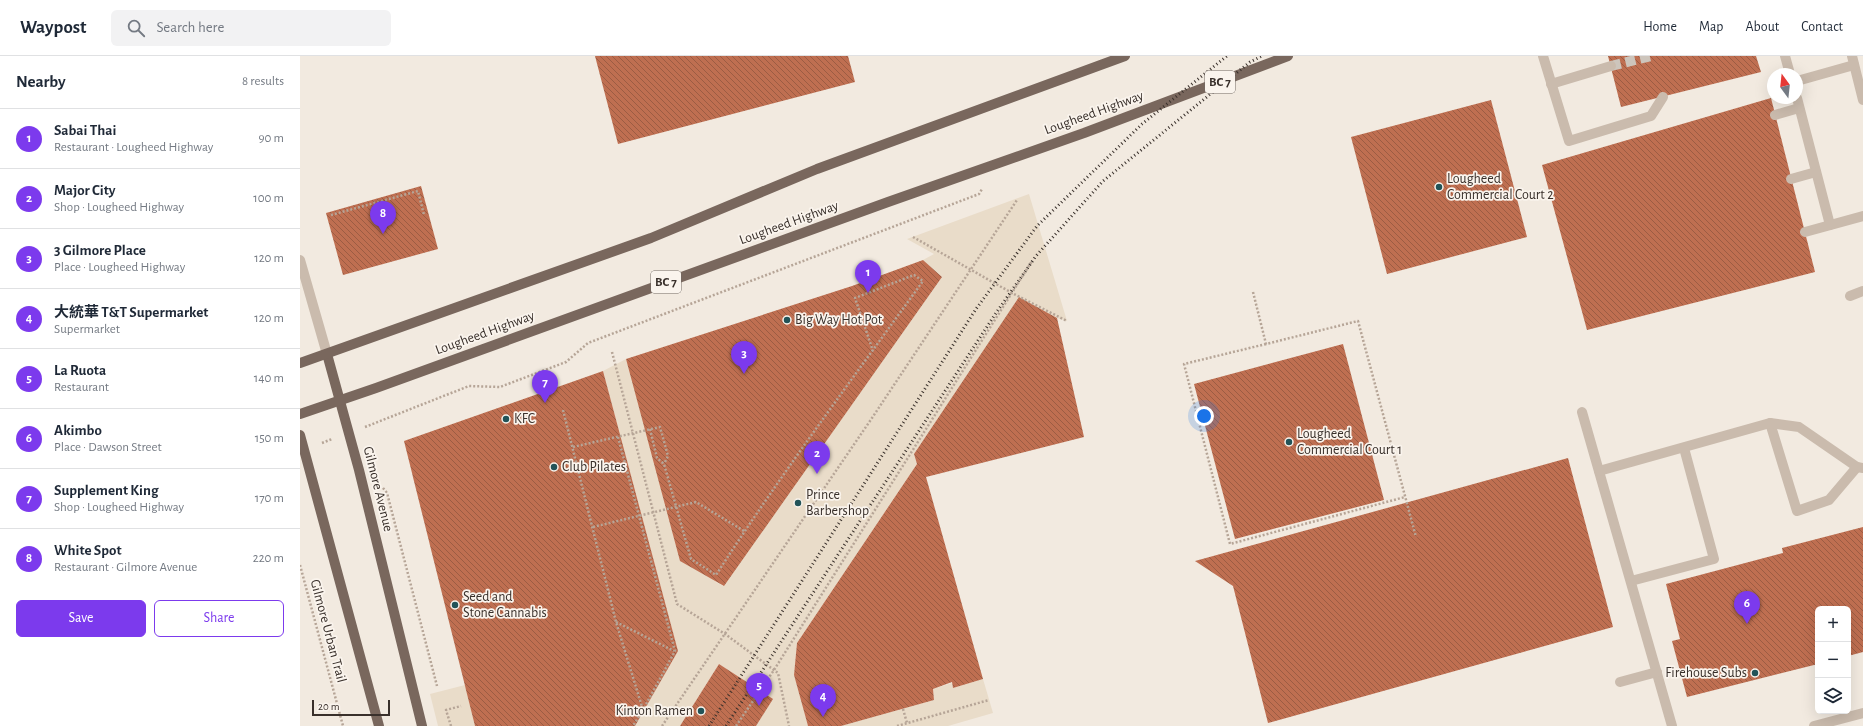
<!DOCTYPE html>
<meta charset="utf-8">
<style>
body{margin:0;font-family:"Alegreya Sans","Noto Sans SC",sans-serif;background:#f2f2f3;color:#1f2937}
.controls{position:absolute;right:12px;bottom:12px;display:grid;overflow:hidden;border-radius:6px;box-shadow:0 4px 16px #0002}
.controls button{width:36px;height:36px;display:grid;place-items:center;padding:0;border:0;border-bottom:1px solid #e0e1e3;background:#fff;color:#1f2937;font:20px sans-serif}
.compass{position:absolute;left:1467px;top:12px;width:36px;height:36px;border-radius:50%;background:#fff;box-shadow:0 4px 16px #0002;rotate:345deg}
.scale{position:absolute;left:12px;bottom:10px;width:78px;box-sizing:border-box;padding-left:4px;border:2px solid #39302b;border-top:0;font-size:11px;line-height:14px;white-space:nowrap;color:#39302b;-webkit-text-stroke:3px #faf4ed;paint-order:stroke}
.you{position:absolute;left:904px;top:360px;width:14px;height:14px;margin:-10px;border:3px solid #fff;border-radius:50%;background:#1a73e8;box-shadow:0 0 0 6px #1a73e833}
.badge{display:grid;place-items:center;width:26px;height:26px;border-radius:50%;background:#7c3aed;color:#fff;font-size:13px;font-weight:700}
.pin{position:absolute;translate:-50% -33px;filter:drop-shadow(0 1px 2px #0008)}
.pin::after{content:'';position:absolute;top:21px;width:14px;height:12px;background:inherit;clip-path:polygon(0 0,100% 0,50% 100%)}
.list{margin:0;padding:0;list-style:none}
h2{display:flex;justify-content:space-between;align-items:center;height:52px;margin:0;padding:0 16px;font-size:17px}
h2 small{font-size:13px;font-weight:400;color:#747a83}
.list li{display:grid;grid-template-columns:26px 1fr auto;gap:12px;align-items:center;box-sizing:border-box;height:60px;padding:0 16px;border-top:1px solid #e0e1e3}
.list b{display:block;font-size:15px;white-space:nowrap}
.list p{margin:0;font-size:13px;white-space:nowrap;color:#747a83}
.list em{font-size:13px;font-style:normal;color:#747a83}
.actions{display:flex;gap:8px;padding:12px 16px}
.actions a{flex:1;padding:9px 0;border:1px solid #7c3aed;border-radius:6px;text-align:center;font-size:14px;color:#7c3aed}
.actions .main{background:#7c3aed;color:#fff}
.icon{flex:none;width:22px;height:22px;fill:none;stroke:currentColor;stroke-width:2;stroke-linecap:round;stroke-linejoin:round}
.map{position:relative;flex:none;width:1563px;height:670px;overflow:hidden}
header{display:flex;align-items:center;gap:24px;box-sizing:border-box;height:56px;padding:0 20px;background:#fff;border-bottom:1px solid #e0e1e3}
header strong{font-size:19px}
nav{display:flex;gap:22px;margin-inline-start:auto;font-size:14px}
.search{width:280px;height:36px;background:#f2f2f3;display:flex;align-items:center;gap:10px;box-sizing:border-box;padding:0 14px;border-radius:6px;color:#747a83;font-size:15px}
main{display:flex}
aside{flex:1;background:#fff}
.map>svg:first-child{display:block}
</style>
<header>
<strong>Waypost</strong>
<div class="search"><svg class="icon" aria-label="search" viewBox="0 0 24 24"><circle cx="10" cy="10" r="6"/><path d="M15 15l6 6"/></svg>Search here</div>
<nav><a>Home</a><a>Map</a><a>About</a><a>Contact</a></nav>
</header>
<main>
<aside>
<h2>Nearby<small>8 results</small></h2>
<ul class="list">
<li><span class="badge">1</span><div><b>Sabai Thai</b><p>Restaurant · Lougheed Highway</p></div><em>90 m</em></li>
<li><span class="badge">2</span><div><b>Major City</b><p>Shop · Lougheed Highway</p></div><em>100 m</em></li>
<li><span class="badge">3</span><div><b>3 Gilmore Place</b><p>Place · Lougheed Highway</p></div><em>120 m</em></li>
<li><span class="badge">4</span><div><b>大統華 T&amp;T Supermarket</b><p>Supermarket</p></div><em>120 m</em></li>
<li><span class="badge">5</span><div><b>La Ruota</b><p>Restaurant</p></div><em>140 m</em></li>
<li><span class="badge">6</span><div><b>Akimbo</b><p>Place · Dawson Street</p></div><em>150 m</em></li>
<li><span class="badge">7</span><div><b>Supplement King</b><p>Shop · Lougheed Highway</p></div><em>170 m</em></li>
<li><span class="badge">8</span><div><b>White Spot</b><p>Restaurant · Gilmore Avenue</p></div><em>220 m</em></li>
</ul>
<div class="actions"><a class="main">Save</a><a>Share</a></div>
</aside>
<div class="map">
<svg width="1563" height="670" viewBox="0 0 1563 670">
<defs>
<pattern id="building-back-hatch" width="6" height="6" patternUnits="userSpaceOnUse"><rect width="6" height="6" fill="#bf6f51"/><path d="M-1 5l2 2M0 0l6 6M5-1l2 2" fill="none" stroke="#9c5c43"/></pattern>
</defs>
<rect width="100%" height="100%" fill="#f2eae0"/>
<g fill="#e9dcc9">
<polygon points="729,138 767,265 757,262 719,241 614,398 617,408 497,587 494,619 508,670 456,670 472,643 419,608 380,670 335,670 378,595 303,315 326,303 416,526 423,530 642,221 623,204 634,198 607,183"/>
<polygon points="683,623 693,657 648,670 541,670 634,644 633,633 652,627 653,632"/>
<polygon points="165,629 175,670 138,670 130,638"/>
</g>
<g fill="url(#building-back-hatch)">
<polygon points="295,0 548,0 555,26 318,88"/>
<polygon points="1308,0 1456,0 1461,16 1321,51"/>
<polygon points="1471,42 1515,216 1287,274 1242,109"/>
<polygon points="1191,44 1227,181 1087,218 1051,81"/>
<polygon points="121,130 138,193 43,219 26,157"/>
<polygon points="623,204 642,221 424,530 380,505 326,303 552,230"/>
<polygon points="719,241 757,262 784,381 626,421 683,623 653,632 652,626 633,633 634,644 541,670 508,670 494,619 497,587 617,408 614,398"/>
<polygon points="1043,288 1084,444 935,483 894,328"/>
<polygon points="303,315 378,595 335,670 175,670 104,385"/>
<polygon points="1268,402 1313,571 968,667 933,530 895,505"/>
<polygon points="1563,471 1563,596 1548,600 1548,553 1518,553 1518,608 1387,641 1372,585 1380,583 1366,528 1483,497 1482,492"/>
<polygon points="419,608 473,643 456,670 380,670"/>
</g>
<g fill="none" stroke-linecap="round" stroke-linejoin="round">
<polyline stroke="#cdc5bc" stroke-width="10" stroke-dasharray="10 5" stroke-linecap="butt" points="1311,10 1351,0"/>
<g stroke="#b6a597" stroke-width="2.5" stroke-dasharray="2 2" stroke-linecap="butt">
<polyline points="31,159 118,135 124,159"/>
<polyline points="613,181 712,237 767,265"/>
<polyline points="953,236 966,288 1058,265 1116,481"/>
<polyline points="966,288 884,308 930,488 1105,441"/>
<polyline points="312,296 377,548 425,578 478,617 489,670"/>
<polyline points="263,354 316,566 343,654"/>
<polyline points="65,371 169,330 200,331 266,306 288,287 679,138 682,133"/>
<path d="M350 373 357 402 364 408 391 503 416 519C481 418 553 322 623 225L614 219 555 242 573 295"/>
<polyline points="318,381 375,595 343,654 333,670"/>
<polyline points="22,387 32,383"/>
<polyline points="273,391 360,371 368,400 364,408"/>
<polyline points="83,432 87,437 137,630"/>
<polyline points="293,471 396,446 444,475"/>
<polyline points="0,509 43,670"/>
<polyline points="316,566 374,595"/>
<polyline points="603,653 607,667"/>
<polyline points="151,670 146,654 161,650"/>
<polyline points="362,670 572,362 717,144"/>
<polyline points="436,670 474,614 732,205"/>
<polyline points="597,670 689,644"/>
</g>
<g stroke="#cabbad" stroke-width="10">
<polyline points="1243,0 1269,85 1351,60 1363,41"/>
<polyline points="1485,0 1490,18"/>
<polyline points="1552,0 1563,44"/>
<polyline points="1497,25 1554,9"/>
<polyline points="1251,28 1311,10"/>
<polyline points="1497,42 1530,169"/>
<polyline points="1475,59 1499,52"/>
<polyline points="1491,123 1516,116"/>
<polyline points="1505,176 1563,160"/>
<polyline points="0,204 27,298"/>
<polyline points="1550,240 1563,235"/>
<polyline points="1282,356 1372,670"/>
<polyline points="1470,367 1497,455 1529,444 1557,411"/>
<polyline points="1299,415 1470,367 1499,371 1557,411 1563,412"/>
<polyline points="1331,525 1414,503 1384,392"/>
<polyline points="1320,626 1357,616"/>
<polyline points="1514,670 1563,657"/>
</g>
<g stroke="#79675d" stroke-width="10">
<polyline points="27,298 59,414 122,670"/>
<polyline points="0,307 351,182 517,113 825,0"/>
<polyline points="0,358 76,332 588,146 784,77 988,0"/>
<polyline points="0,379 79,670"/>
</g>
<g stroke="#39302b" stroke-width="3" stroke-dasharray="1 3" stroke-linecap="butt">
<polyline points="409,670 676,253 737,170 842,68 927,0"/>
<polyline points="426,670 696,257 736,200 803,125 950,6 962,0"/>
</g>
</g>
<g fill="#225358" stroke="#faf4ed" stroke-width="1.5">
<circle cx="1139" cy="131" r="4"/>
<circle cx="487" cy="264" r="4"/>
<circle cx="206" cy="363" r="4"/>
<circle cx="989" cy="386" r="4"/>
<circle cx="254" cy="411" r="4"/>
<circle cx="498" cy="447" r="4"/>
<circle cx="155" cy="549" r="4"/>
<circle cx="1455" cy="617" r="4"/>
<circle cx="401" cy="655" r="4"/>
</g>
<g text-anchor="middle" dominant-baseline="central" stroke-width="3.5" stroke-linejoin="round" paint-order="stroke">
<g fill="#faf4ed" stroke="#736b65" stroke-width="1">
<rect x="905" y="15" width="30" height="22" rx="3"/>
<rect x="351" y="215" width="30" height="22" rx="3"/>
</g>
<g font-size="13" font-weight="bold" fill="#39302b">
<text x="920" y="26">BC 7</text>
<text x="366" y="226">BC 7</text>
</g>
<g font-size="14" fill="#39302b" stroke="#faf4ed">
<text transform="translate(794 57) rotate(-20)">Lougheed Highway</text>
<text transform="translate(489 167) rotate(-20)">Lougheed Highway</text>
<text transform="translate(185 277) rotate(-20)">Lougheed Highway</text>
<text transform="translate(78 433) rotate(76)">Gilmore Avenue</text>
<text transform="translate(28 575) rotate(75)">Gilmore Urban Trail</text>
</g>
<g font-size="14" fill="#39302b" stroke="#faf4ed" text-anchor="start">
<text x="1147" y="123">Lougheed<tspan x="1147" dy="16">Commercial Court 2</tspan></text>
<text x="495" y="264">Big Way Hot Pot</text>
<text x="214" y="363">KFC</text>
<text x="997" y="378">Lougheed<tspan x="997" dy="16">Commercial Court 1</tspan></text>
<text x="262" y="411">Club Pilates</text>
<text x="506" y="439">Prince<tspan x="506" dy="16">Barbershop</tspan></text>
<text x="163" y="541">Seed and<tspan x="163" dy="16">Stone Cannabis</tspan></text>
<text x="1447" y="617" text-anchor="end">Firehouse Subs</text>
<text x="393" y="655" text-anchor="end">Kinton Ramen</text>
</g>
</g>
</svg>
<div class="controls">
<button>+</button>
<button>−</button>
<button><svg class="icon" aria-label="layers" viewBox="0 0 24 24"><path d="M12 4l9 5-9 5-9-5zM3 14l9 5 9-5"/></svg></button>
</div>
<svg class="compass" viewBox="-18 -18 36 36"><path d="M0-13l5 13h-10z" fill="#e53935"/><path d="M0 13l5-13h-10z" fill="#747a83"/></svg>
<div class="scale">20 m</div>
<div class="you"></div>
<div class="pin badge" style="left:568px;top:237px">1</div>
<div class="pin badge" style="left:517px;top:418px">2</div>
<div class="pin badge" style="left:444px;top:318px">3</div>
<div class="pin badge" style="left:523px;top:661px">4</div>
<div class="pin badge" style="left:459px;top:650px">5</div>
<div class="pin badge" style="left:1447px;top:568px">6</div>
<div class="pin badge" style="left:245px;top:347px">7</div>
<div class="pin badge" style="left:83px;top:178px">8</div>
</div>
</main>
